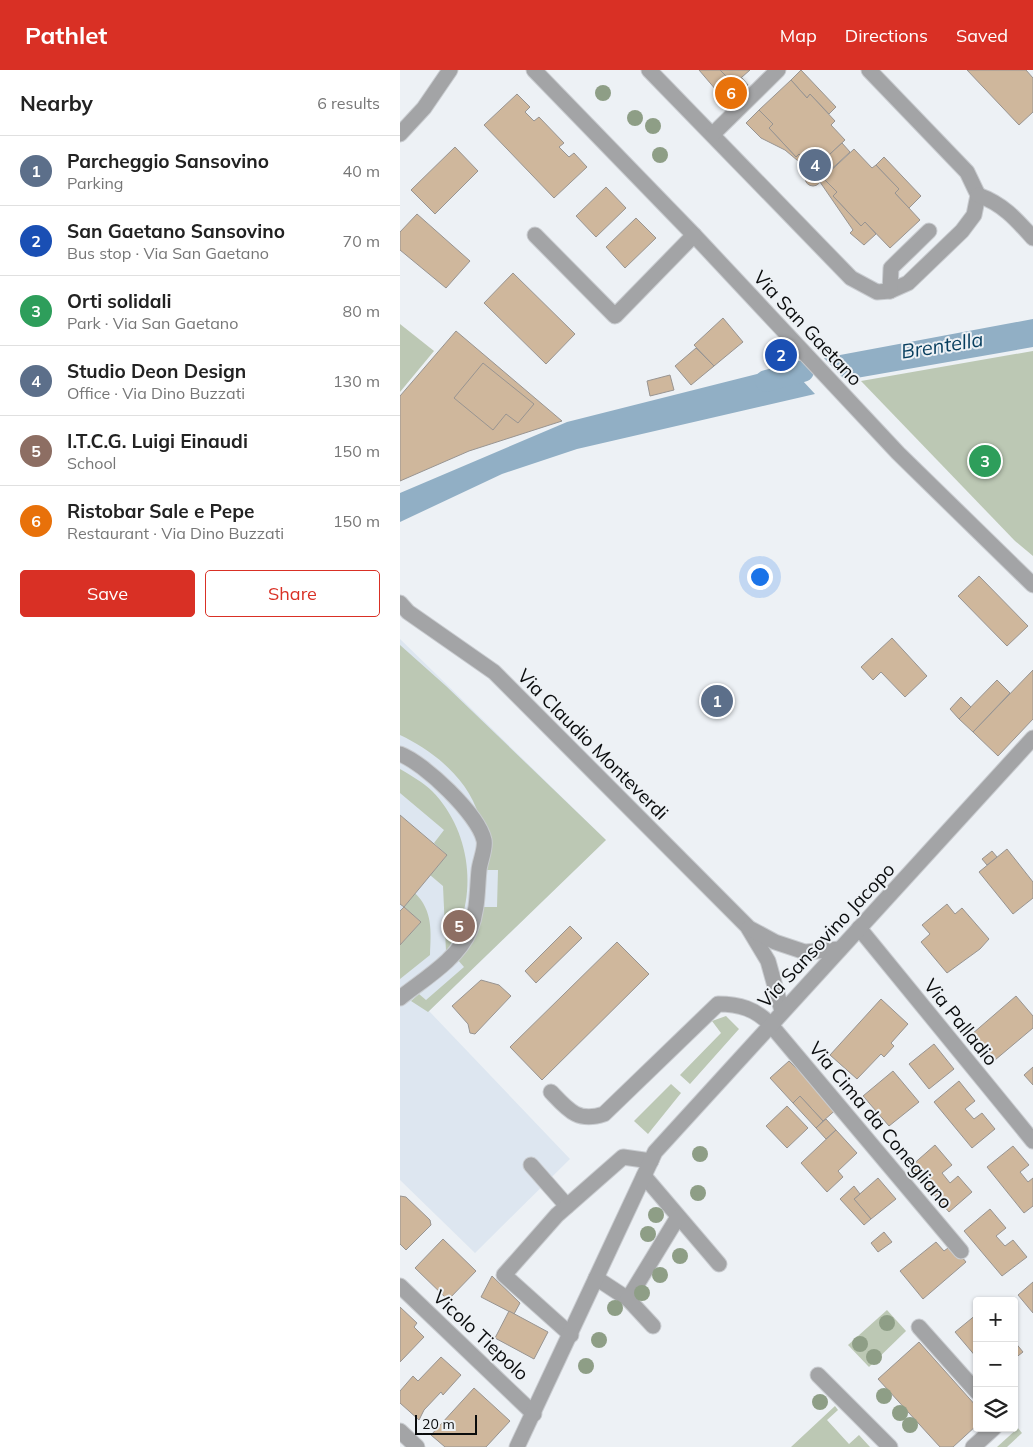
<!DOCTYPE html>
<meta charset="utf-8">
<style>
body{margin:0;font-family:Mulish,sans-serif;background:#f2f2f2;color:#222}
.controls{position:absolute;right:15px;bottom:15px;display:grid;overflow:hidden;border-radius:5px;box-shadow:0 1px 4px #0004}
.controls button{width:45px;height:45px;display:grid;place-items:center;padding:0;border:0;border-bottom:1px solid #e0e0e0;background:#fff;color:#222;font:25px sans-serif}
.scale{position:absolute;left:15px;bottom:12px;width:62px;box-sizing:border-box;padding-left:5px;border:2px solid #0a0c0d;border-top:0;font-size:14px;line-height:18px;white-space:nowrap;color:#0a0c0d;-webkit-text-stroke:4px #edf1f5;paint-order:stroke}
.you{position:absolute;left:359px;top:506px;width:18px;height:18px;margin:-12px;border:4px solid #fff;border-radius:50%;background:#1a73e8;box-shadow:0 0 0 8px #1a73e833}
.badge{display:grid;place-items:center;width:32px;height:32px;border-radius:50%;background:#d93025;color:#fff;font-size:16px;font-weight:700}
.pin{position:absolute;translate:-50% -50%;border:2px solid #fff;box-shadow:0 1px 5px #0006}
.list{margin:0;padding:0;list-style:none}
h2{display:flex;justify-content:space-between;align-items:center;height:65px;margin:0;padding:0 20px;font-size:21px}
h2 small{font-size:16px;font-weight:400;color:#767676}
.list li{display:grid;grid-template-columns:32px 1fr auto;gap:15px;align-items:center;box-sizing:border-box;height:70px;padding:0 20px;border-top:1px solid #e0e0e0}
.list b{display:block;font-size:19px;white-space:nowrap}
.list p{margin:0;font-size:16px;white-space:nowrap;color:#767676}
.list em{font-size:16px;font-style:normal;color:#767676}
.actions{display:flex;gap:10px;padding:15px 20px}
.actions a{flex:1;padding:11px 0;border:1px solid #d93025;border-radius:5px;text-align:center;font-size:18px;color:#d93025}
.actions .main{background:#d93025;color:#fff}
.icon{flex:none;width:28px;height:28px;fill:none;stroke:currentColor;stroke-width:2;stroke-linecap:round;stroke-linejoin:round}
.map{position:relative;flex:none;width:633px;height:1377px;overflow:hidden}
header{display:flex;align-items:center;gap:30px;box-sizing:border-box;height:70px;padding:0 25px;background:#d93025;color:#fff}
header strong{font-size:24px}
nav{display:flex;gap:28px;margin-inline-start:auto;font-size:18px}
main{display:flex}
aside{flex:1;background:#fff}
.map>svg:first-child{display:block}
</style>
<header>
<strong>Pathlet</strong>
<nav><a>Map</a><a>Directions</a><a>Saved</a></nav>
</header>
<main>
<aside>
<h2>Nearby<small>6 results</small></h2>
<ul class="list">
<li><span class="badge" style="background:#5c6f8a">1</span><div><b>Parcheggio Sansovino</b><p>Parking</p></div><em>40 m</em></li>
<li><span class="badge" style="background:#1a4fb4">2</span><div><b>San Gaetano Sansovino</b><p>Bus stop · Via San Gaetano</p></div><em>70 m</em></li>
<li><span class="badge" style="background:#2e9e5b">3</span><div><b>Orti solidali</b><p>Park · Via San Gaetano</p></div><em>80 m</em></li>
<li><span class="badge" style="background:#5c6f8a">4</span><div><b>Studio Deon Design</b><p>Office · Via Dino Buzzati</p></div><em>130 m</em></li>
<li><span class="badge" style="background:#8d6e63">5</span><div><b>I.T.C.G. Luigi Einaudi</b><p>School</p></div><em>150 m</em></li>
<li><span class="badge" style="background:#e8710a">6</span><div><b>Ristobar Sale e Pepe</b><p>Restaurant · Via Dino Buzzati</p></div><em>150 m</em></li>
</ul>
<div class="actions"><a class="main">Save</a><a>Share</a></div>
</aside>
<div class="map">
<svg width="633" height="1377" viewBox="0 0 633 1377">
<rect width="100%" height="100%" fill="#edf1f5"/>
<polygon fill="#dde6f0" points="0,569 206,770 29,941 170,1089 75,1183 0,1110"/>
<g fill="#bcc8b4">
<polygon points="0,254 34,281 0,322"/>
<polygon points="633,281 633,486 615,471 461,311"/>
<path d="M0 575 46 616 206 770 28 942 11 931 19 924 26 930 64 897 57 889 83 837H97L98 800H86C84 782 84 762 79 746 68 709 34 681 0 665Z"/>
<path d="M0 699C10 705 24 713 32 721 74 764 79 834 46 882L43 816 30 805 47 785 34 773 44 760 0 723Z"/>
<path d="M15 823C33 841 31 861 30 885L0 909V875L21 852 4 837Z"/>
<polygon points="326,946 339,959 290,1014 280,1005 321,963 312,951"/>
<polygon points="271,1014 281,1023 248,1064 234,1051"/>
<polygon points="487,1240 506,1261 469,1297 448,1275"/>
<polygon points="435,1336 438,1340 427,1350 449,1374 459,1365 470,1377 391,1377"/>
<polygon points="618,1358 622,1363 607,1377 597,1377"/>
</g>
<g fill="#91afc5">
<polygon points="633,249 633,277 445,310 424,288"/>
<polygon points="389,296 415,324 177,379 102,404 0,452 0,423 167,352"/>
</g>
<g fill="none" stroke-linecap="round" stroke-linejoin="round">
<polyline stroke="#91afc5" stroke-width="22" points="366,311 403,301"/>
</g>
<g fill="#cfb79c" stroke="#989491">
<polygon points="299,0 320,0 334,14 342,8 348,15 328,34"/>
<polygon points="320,0 350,0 334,14"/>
<polygon points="401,0 436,37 429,44 410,24 407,28 391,10"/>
<polygon points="567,0 626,0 633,8 633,42 619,55"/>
<polygon points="391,10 407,28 410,24 435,51 431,55 445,70 414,99 399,84 396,87 369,58 373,54 359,40"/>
<polygon points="117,24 130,37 125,42 134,51 139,47 164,73 159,77 169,87 174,83 187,97 154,128 84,55"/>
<polygon points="359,40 373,54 369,58 396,87 399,84 414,99 410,101 385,80 361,68 346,53"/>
<polygon points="442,73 450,82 425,105 417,96"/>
<polygon points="55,77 78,101 35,144 11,120"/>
<polygon points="454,79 472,98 476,95 499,119 495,123 520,150 490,178 465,152 461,156 433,126 437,122 423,108"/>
<polygon points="484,87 521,126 509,138 495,123 499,119 476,95"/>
<circle cx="413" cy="108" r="8"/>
<polygon points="423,108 437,122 433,126 461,156 465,152 476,164 464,175 450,163 453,160 420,112"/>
<polygon points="206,117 226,138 196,167 176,146"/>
<polygon points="17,144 70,191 46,218 0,180 0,162"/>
<polygon points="236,148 256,168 225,198 206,177"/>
<polygon points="113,203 175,264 146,294 84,233"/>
<polygon points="323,248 343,272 314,296 294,275"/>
<polygon points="56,261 162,351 69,381 0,411 0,326"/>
<polygon points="296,278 314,296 291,315 275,296"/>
<polygon points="83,293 134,334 118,353 106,344 93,360 54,328"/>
<polygon points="270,305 274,320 250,326 247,311"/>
<polygon points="579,506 628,556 607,576 558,526"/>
<polygon points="492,568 527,606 505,627 481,602 473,610 461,597"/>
<polygon points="633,600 633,649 598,686 573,662"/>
<polygon points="597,610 610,623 573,662 559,649"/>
<polygon points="561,627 571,637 559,649 550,639"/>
<polygon points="0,745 47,785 4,837 0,834"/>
<polygon points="607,779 633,812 633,828 613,844 579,802"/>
<polygon points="592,781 597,787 587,795 582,789"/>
<polygon points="547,834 555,844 562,838 589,869 580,879 547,903 521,872 530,864 522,855"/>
<polygon points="4,837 21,852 0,875 0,841"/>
<polygon points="170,856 182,868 136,913 125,901"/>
<polygon points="217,872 249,904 142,1010 110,977"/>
<polygon points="81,910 99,915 111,926 75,964 70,963 68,954 52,936"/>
<polygon points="616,926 633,946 633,958 595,990 572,964"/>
<polygon points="481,929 508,954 491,973 494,976 484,987 481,984 457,1009 430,985"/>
<polygon points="534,974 554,999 529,1019 509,994"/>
<polygon points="389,991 401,1003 404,1000 439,1037 423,1051 400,1026 393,1033 370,1008"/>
<polygon points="633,997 633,1015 624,1005"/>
<polygon points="493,1001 519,1032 489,1056 463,1026"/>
<polygon points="559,1011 575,1031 565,1039 574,1049 582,1043 595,1059 572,1078 534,1032"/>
<polygon points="400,1026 423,1051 416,1058 393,1033"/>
<polygon points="387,1036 408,1058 387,1078 366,1056"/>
<polygon points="426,1049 436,1060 426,1069 416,1058"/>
<polygon points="436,1060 457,1083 438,1101 443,1107 427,1122 401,1093"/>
<polygon points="535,1075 552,1095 542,1103 550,1113 558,1106 572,1122 549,1142 510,1097"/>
<polygon points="613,1076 629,1095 620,1102 628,1112 633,1108 633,1136 624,1143 587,1097"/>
<polygon points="478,1108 496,1129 471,1149 454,1129"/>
<polygon points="454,1116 460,1124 454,1129 471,1149 464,1155 440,1129"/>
<polygon points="0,1126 6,1127 30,1150 31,1155 6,1180 0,1174"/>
<polygon points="590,1139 606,1158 596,1166 605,1176 613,1170 627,1187 602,1206 564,1161"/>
<polygon points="484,1162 492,1172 478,1182 471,1173"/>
<polygon points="43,1169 76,1201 48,1230 15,1198"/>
<polygon points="536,1172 544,1181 552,1175 566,1192 523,1229 500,1201"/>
<polygon points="92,1206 120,1233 114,1244 81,1227"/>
<polygon points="633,1212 633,1243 618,1225"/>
<polygon points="0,1237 17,1253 14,1257 24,1267 0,1292"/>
<polygon points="109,1241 148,1262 134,1289 95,1268"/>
<polygon points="577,1244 577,1288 555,1262"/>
<polygon points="614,1271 623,1282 614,1289"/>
<polygon points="519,1272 577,1337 577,1355 553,1377 540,1377 478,1309"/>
<polygon points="41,1287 61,1305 43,1325 41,1322 24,1340 19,1350 0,1333 0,1321 13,1306 18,1311"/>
<polygon points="74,1318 110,1351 86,1377 45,1377 31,1365"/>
</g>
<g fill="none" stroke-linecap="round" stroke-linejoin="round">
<defs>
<g id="minor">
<polyline points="134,0 294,165 498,383 633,515"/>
<polyline points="249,0 451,208 477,222 490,221 508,213 562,161 574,145 578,125 567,102 469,0"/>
<polyline points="0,64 24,38 50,0"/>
<polyline points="313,64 378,0"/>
<path d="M578 125C603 134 616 149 633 168"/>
<polyline points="135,165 215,246 294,165"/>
<polyline points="490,221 491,198 529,161"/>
<polyline points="0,533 8,542 94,602 347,856 368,891 382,941"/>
<path d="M0 684C24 693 78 744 84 770 86 778 80 791 79 800 77 820 78 840 70 860 58 889 24 909 0 928"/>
<polyline points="349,858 375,872 405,882 440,879"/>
<polyline points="459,858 633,1071"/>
<path d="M151 1022C168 1040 178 1053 204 1044L318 934C340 934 355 939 370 954L561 1181"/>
<polyline points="131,1095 167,1136"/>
<polyline points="244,1106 319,1194"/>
<polyline points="196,1208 228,1229 253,1256"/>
<polyline points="0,1216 134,1344"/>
<polyline points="228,1229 278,1147"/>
<polyline points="519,1257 577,1322"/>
<polyline points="171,1265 104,1205 157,1145 223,1087 251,1091"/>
<polyline points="418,1305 490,1377"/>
<polyline points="0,1361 17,1377"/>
<polyline points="117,1377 255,1082 633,668"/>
<polyline points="573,1377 594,1358"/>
</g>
</defs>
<use href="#minor" stroke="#c9ccd0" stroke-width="17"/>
<use href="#minor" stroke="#a3a4a6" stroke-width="15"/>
</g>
<g fill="#8e9e86">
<circle cx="203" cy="23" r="8"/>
<circle cx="235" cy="48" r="8"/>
<circle cx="253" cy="56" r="8"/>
<circle cx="260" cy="85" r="8"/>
<circle cx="300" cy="1084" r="8"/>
<circle cx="298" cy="1123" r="8"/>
<circle cx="256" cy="1145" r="8"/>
<circle cx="248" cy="1164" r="8"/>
<circle cx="280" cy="1186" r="8"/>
<circle cx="260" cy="1205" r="8"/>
<circle cx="242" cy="1223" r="8"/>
<circle cx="215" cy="1238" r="8"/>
<circle cx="487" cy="1253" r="8"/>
<circle cx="199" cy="1270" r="8"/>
<circle cx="460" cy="1274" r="8"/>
<circle cx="474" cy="1287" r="8"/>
<circle cx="186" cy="1296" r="8"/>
<circle cx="484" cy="1326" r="8"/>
<circle cx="420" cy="1332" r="8"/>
<circle cx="500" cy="1343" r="8"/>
<circle cx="510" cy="1355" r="8"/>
</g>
<g text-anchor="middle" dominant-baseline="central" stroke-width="4" stroke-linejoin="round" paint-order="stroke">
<g font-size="19" fill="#0a0c0d" stroke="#edf1f5">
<text transform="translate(408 258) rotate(47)">Via San Gaetano</text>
<text transform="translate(193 674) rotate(45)">Via Claudio Monteverdi</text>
<text transform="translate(426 865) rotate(-47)">Via Sansovino Jacopo</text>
<text transform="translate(561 952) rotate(51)">Via Palladio</text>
<text transform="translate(481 1055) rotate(50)">Via Cima da Conegliano</text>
<text transform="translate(81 1265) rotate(43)">Vicolo Tiepolo</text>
</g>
<g font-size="20" font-style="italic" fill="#063d5d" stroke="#edf1f5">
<text transform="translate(542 275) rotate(-9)">Brentella</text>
</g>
</g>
</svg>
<div class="controls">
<button>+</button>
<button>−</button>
<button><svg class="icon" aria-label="layers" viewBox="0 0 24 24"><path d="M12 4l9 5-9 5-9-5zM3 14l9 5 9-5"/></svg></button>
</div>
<div class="scale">20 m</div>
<div class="you"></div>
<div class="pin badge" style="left:317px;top:631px;background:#5c6f8a">1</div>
<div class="pin badge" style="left:381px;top:285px;background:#1a4fb4">2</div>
<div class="pin badge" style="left:585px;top:391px;background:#2e9e5b">3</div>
<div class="pin badge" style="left:415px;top:95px;background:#5c6f8a">4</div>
<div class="pin badge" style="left:59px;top:856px;background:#8d6e63">5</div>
<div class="pin badge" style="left:331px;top:23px;background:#e8710a">6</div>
</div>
</main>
